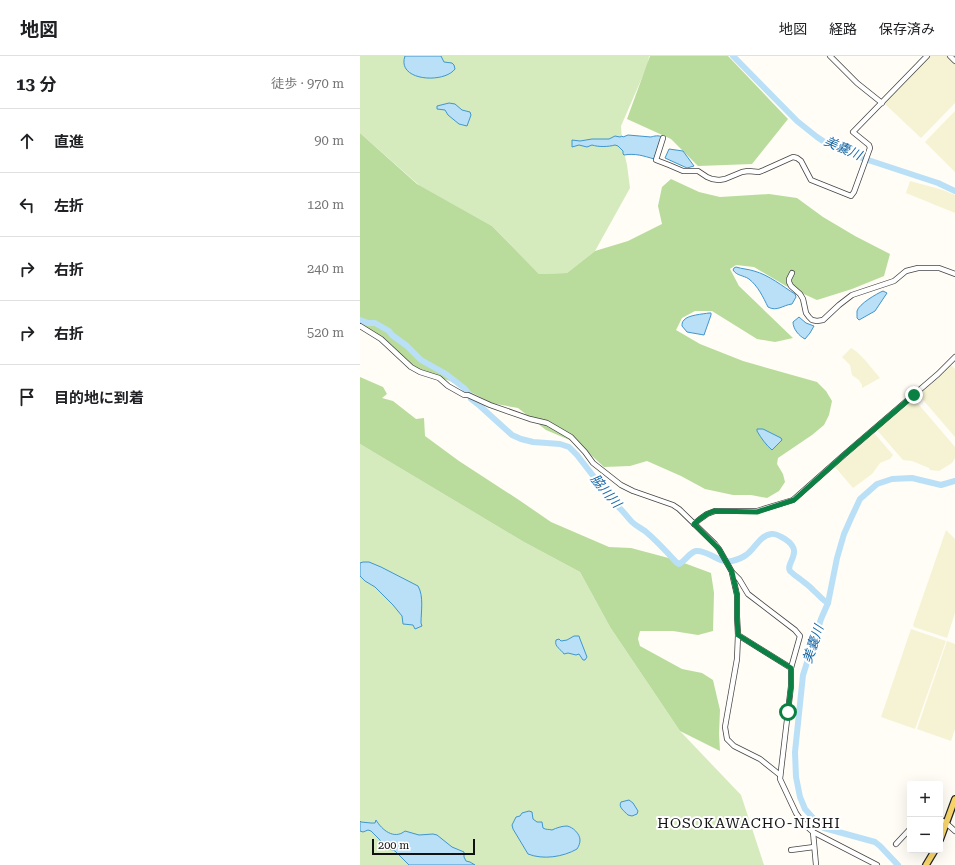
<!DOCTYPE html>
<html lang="ja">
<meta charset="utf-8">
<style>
body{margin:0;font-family:"Roboto Serif","Noto Sans JP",serif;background:#f2f2f2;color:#202124}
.controls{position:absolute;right:12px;bottom:12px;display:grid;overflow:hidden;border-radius:4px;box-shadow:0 4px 16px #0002}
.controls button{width:36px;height:36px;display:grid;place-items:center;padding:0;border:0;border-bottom:1px solid #e0e0e0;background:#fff;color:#202124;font:20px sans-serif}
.scale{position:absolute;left:12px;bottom:10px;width:103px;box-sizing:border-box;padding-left:4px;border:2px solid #111;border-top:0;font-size:11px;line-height:14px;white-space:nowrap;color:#111;-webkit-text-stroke:3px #fff;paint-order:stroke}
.stop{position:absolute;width:12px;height:12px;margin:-9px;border:3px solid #0b8043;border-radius:50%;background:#fff}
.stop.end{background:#0b8043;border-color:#fff;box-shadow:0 1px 4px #0008}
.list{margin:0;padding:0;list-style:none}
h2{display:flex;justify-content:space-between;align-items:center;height:52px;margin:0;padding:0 16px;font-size:17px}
h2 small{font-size:13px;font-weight:400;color:#757577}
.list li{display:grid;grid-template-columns:26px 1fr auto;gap:12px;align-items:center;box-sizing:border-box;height:64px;padding:0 16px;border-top:1px solid #e0e0e0}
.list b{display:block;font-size:15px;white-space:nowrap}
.list em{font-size:13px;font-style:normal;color:#757577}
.icon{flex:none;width:22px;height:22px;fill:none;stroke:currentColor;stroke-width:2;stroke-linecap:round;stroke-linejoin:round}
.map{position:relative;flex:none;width:595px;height:809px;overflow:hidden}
header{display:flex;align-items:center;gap:24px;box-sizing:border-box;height:56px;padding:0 20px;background:#fff;border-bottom:1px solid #e0e0e0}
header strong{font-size:19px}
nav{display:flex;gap:22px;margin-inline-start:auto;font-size:14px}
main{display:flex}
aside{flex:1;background:#fff}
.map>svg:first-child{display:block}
</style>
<header>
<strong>地図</strong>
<nav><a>地図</a><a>経路</a><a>保存済み</a></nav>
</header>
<main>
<aside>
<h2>13 分<small>徒歩 · 970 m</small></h2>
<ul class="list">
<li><svg class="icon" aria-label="ahead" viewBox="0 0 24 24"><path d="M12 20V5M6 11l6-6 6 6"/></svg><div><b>直進</b></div><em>90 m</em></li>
<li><svg class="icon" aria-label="left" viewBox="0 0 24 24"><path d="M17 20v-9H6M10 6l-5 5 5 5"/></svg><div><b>左折</b></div><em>120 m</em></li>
<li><svg class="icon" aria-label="right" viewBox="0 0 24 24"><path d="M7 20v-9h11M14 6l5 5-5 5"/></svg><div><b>右折</b></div><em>240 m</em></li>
<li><svg class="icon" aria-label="right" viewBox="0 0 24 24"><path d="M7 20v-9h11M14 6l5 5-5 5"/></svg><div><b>右折</b></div><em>520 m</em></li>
<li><svg class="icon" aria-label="arrive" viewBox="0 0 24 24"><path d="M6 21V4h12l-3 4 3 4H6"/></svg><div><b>目的地に到着</b></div></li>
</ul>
</aside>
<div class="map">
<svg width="595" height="809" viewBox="0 0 595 809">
<rect width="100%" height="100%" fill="#fffdf5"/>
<g fill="#f6f3d4">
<polygon points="570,0 588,0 595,7 595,47 561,82 524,47"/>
<polygon points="595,55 595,116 565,86"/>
<polygon points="550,125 583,134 595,139 595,157 546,137"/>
<polygon points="491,292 497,296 505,304 520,322 502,332 502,329 499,324 492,319 490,309 482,301"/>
<polygon points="591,309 595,313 595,381 558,338"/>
<polygon points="554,343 595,391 595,402 592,407 579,415 570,414 569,412 552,405 543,404 517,374"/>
<polygon points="514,377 533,399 530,403 520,407 512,418 493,432 475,411"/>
<polygon points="586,474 595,483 595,557 587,582 554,571 553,569"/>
<polygon points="551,573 586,585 555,673 521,661"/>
<polygon points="587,585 595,588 595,673 591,685 557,673"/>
</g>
<g fill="#d5ebbd">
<polygon points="0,0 289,0 288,8 261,70 262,87 267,109 270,132 235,195 207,217 179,218 132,170 60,130 0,77"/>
<polygon points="0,388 164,486 220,516 250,571 320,675 381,739 404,809 0,809"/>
</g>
<g fill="#b9dc9c">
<polygon points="290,0 368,0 428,63 392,108 338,110 311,83 267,63"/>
<polygon points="0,77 57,128 132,170 179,218 207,217 235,195 268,185 302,168 298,150 302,131 311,123 339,136 360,141 409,138 437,142 463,161 495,180 530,198 524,220 492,233 457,244 426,230 394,211 376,209 370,213 379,230 433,282 415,286 397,283 352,255 335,255 322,262 316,274 340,288 383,305 457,326 466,335 472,345 469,359 464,369 452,379 418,402 417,408 423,418 425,426 419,435 407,442 391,439 373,439 345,433 321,420 287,405 270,410 244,411 219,388 186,374 158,352 131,347 90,325 64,316 34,298 0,266"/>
<polygon points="0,321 23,331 27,338 22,342 33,345 56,363 64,362 65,380 99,405 159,444 191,466 249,491 271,492 316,504 351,517 354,537 353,575 338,579 313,575 280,575 278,583 280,590 322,613 342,617 353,624 360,654 359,678 360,695 320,675 250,571 220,516 164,486 0,388"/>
</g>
<g fill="#b9e0f7" stroke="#3f96cf">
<path d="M45 0H81L84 6 92 7 94 9 95 13C84 28 36 25 45 0Z"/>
<polygon points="89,47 95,48 102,54 110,56 111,59 107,70 99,68 88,59 85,54 77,53 77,50"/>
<path d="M268 79 291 81C294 80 299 79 302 81L294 103C284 100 275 97 264 99L263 98V95L258 90 255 89C248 91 238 91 232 89L227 91 219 89 212 91V84L220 85 232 83H249L255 80 260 81 262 80 263 81Z"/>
<polygon points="309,93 323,95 334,110 327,112 305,102"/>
<path d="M376 211C382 213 388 213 394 215 409 219 422 230 435 238L436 241 432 248C423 249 417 256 408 251 403 241 398 230 389 223 383 219 377 220 373 214L374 212Z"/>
<path d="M523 235 527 237 515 255 499 264 497 262C497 260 497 258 497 255 499 248 516 238 523 235Z"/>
<path d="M349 257H351V259L344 279 327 276 322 270C322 268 322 266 324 264 328 259 343 258 349 257Z"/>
<path d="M439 261 446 267 454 270 450 277 445 283C439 280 433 273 433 266Z"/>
<path d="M397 373H403L421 382 422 384 412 394C406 389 401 382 397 375Z"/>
<path d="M3 506H9L21 511 58 530C64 540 61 556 61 567L62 570 55 573 53 569 43 568 42 560 33 549 15 531 5 525 0 520V507Z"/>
<path d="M214 580H219L220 583 227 601 225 604H223L219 598 216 599 208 597 204 598C201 593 194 591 196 584L199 583 201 585 207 584Z"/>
<path d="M269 744 273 747 278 755 277 758 272 760 268 759C264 755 258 751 261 746Z"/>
<path d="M169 755 172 756 173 763 177 766H182L183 772C186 774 189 773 192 774 196 772 202 770 207 770 213 771 220 778 220 784 220 787 219 790 217 793 203 801 183 804 168 798L153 773 152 769 156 761 160 760 162 757Z"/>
<path d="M16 764C22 774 34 784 45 775L59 779 73 778 77 779 92 791 104 796V801L106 805 110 806 115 809H49L35 795 24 791 20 784 11 775 8 774 3 776 0 775V765L1 766 11 767H15Z"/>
</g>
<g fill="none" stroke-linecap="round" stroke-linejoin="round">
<g stroke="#b9e0f7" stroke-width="6">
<polyline points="373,0 437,65 457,81 466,87 480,94 502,102 578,127 595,135"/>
<path d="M0 264 8 267H15L29 275 32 279 47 290 61 304 86 318 104 332 110 339 111 343 120 350 152 379 161 383 173 386 200 388 209 391 217 399 255 448C262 453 266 460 272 466 276 470 281 472 285 475 297 485 306 495 316 506L319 508C325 505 330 496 336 495 349 494 359 508 372 505 376 504 382 502 386 499 395 493 399 480 411 478 416 477 421 481 425 483 445 496 425 507 430 515 433 518 437 521 440 523 445 527 450 530 454 535 459 539 462 544 468 547"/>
<polyline points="538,809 520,790 515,786 464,772 454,763 445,753 440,741 436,721 435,696 443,619 461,563 468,547 477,502 484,478 492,460 500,443 517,428 532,423 552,422 581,429 595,425"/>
</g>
<defs>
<g id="minor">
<polyline points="470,0 497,27 522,47"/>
<polyline points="590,0 595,5"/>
<polyline points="303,82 296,104 309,109 323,115 338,115 347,121 352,123 359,124 365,123 382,116 388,115 399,116 404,114 433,101 437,102 441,105 451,124 491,140 494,136 510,92 509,89 493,76 567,0"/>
<polyline points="432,217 429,223 429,226 431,230 440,238 443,243 446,257 449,261 452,264 457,265 463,264 479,249 492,239 534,225 546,215 558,212 579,212 595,218"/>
<polyline points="0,270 21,283 51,311 60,316 79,322 88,330 104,339 108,339 130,349 170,363 187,367 211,381 225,396 233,407 261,429 273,435 313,449 319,453 355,488 359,493 372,516 379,523 388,538 435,574 440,580 431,612 431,630 420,723 436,757 443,767 453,776 517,809"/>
<polyline points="334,468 340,463 347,458 355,455 397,455 433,444 485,398 578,318 595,301"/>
<polyline points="372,517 377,539 377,560 378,579 377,603 365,671 367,683 374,690 400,703 420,719"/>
<polyline points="378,579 431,612"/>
<polyline points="580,763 586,767 595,775"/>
<polyline points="453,776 456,809"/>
<polyline points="536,788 550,773"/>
<polyline points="431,794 454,791"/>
</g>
<g id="major">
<polyline points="580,784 595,743"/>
<polyline points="566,809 575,794"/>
</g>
</defs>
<use href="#minor" stroke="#444" stroke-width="6"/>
<use href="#major" stroke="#222" stroke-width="8"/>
<use href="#minor" stroke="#fff" stroke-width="4.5"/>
<use href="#major" stroke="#f9d66b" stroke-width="5.5"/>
</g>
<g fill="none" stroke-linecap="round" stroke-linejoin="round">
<polyline stroke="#0b8043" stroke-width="5" points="428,656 431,630 431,612 378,579 377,560 377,539 372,516 359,493 334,468 340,463 347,458 354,455 397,456 434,444 485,398 554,339"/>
</g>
<g text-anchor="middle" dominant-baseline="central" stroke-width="4" stroke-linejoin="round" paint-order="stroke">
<g font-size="13" font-style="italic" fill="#1768a6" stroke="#fff">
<text transform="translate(483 92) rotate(24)">美嚢川</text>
<text transform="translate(246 435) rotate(50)">脇川川</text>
<text transform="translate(453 588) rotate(-71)">美嚢川</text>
</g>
<g font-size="14" letter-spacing="1" fill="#111" stroke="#fff">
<text x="389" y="767">HOSOKAWACHO-NISHI</text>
</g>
</g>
</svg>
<div class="controls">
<button>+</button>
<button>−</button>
</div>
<div class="scale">200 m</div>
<div class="stop" style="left:428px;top:656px"></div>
<div class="stop end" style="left:554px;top:339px"></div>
</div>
</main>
